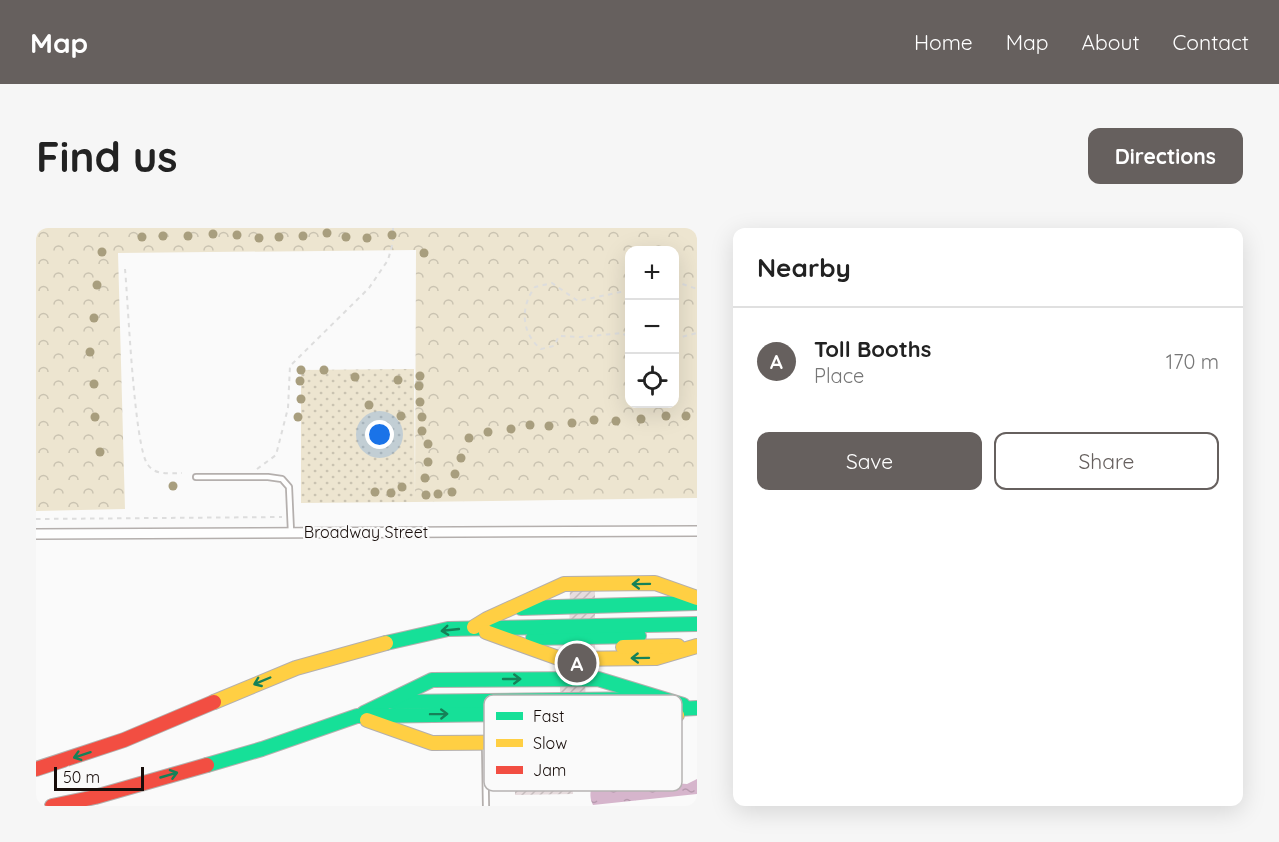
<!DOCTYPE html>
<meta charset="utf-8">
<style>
body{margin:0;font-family:Quicksand,sans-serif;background:#f6f6f6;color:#222}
.controls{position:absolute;right:18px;top:18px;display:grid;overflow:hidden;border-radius:12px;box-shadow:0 6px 24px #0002}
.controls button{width:54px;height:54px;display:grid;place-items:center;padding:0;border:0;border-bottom:2px solid #e0e0e0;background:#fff;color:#222;font:30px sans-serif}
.scale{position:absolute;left:18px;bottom:15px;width:90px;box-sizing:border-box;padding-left:6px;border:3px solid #170d0a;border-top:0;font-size:16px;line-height:21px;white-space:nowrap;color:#170d0a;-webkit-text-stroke:4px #fafafa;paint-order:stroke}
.you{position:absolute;left:344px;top:207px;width:21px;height:21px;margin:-15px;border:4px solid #fff;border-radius:50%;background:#1a73e8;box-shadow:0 0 0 9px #1a73e833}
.badge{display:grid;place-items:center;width:39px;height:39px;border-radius:50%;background:#66605e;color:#fff;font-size:20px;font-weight:700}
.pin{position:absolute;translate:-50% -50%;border:3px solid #fff;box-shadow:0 2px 6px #0006}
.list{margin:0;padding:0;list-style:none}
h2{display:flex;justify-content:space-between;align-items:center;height:78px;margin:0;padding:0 24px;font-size:26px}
h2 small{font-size:20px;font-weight:400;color:#767676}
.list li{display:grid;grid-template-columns:39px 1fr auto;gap:18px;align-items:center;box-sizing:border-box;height:108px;padding:0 24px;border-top:2px solid #e0e0e0}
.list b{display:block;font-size:22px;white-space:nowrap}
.list p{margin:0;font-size:20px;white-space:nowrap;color:#767676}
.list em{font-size:20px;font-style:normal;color:#767676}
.actions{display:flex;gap:12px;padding:18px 24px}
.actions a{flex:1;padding:14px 0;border:2px solid #66605e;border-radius:12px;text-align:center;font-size:21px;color:#66605e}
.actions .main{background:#66605e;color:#fff}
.icon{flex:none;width:33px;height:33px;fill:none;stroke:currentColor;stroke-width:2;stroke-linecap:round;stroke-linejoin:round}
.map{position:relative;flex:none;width:661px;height:578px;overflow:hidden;border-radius:12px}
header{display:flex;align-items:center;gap:36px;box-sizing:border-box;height:84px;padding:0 30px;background:#66605e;color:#fff}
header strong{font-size:28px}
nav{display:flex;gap:33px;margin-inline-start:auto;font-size:21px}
.intro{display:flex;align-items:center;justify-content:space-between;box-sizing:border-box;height:144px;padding:0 36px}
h1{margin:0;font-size:42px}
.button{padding:15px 27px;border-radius:12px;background:#66605e;color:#fff;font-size:21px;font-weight:700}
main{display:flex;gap:36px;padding:0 36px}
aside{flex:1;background:#fff;border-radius:12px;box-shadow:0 6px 24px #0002}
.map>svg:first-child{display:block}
</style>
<header>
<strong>Map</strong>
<nav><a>Home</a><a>Map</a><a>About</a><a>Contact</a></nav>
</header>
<div class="intro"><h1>Find us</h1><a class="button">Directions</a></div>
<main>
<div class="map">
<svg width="661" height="578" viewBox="0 0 661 578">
<defs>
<pattern id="forest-crowns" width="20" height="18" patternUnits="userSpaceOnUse" patternTransform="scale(1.5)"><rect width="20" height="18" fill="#ede5d0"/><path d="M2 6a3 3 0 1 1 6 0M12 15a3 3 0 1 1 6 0" fill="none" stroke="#cac3b1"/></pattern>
<pattern id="park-dots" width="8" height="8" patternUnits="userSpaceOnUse" patternTransform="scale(1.5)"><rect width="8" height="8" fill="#ede5d0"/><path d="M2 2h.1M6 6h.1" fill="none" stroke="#cac3b1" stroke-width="1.8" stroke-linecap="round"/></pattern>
<pattern id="water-ripples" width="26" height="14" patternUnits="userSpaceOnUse" patternTransform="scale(1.5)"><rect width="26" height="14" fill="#d6b5cc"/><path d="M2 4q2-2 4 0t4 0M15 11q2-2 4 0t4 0" fill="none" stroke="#b79aae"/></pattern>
<pattern id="building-hatch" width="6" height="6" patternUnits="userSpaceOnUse" patternTransform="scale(1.5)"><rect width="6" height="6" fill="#e7dcde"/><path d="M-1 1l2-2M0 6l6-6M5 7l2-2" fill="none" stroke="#c5bcbd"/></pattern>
</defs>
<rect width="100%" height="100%" fill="#fafafa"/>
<path fill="url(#forest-crowns)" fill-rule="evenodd" d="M0 0H661V270L379 274 380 22 82 25 89 281 0 283ZM594 22H638V176H594Z"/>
<polygon fill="url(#park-dots)" points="378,141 379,274 265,275 265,142"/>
<path fill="url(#water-ripples)" d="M615 547 623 554 651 556 661 551V566L557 577C552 567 554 554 567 549 576 546 604 548 615 547Z"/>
<g fill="url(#building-hatch)">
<polygon points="534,353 559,353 559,428 549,447 551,515 524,515 524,442 533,423"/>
<polygon points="536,524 541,524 536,540 537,566 479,567 479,541 512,541 513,535 532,534"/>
</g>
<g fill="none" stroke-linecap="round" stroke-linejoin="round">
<defs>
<g id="lane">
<polyline points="160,249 232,249 246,251 253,259 255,304"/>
<polyline points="449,518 450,578"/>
</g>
<polyline id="street" points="0,306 661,303"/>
<g id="fast">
<polyline points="485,380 661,375"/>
<polyline points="497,410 603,408"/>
<polyline points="350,415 412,401 661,396"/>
<polyline points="357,474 613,471"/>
<polyline points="328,485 396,452 562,451 647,477"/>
<polyline points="171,537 226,521 321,488 560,485 661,480"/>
</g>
<g id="slow">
<polyline points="438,399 451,391 528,356 619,355 661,370"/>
<polyline points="450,404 525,431 620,430 661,418"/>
<polyline points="587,419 642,418"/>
<polyline points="178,474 260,440 350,415"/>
<polyline points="331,492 396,515 562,514 641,487"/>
</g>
<g id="jam">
<polyline points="0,541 88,512 178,474"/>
<polyline points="16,578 59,569 171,537"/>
</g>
</defs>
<use href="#lane" stroke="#b4afad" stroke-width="8"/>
<use href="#street" stroke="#b4afad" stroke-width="12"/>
<use href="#fast" stroke="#b4afad" stroke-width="16"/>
<use href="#slow" stroke="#b4afad" stroke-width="16"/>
<use href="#jam" stroke="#b4afad" stroke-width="16"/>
<g stroke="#ddd" stroke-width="2" stroke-dasharray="4.5 4.5" stroke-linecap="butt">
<path d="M89 41C92 72 98 220 112 237 120 248 134 245 146 245"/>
<polyline points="638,53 661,61"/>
<path d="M594 62 542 73 516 55 499 59C484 79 485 105 505 121L518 118 523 108 545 109 586 105 594 110"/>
<polyline points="638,111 661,105"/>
<polyline points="638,139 638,147"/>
<polyline points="221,241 240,227 252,180 254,138 333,60 352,32 357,14 357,0"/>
<polyline points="0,291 246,289"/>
</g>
<use href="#lane" stroke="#fefefe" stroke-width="4.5"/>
<use href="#street" stroke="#fefefe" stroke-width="9"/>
<use href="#fast" stroke="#16e098" stroke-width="14"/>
<use href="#slow" stroke="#ffcf43" stroke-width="14"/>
<use href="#jam" stroke="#f24e42" stroke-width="14"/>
</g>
<g fill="#a89e7e">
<circle cx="291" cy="5" r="4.5"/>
<circle cx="177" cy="6" r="4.5"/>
<circle cx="201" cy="7" r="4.5"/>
<circle cx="356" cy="7" r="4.5"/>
<circle cx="127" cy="8" r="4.5"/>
<circle cx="152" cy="8" r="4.5"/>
<circle cx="267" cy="8" r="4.5"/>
<circle cx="106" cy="9" r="4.5"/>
<circle cx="243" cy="9" r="4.5"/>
<circle cx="310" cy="9" r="4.5"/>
<circle cx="223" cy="10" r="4.5"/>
<circle cx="331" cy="10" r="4.5"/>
<circle cx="66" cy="24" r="4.5"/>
<circle cx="388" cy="25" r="4.5"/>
<circle cx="61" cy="57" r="4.5"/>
<circle cx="58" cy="90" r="4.5"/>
<circle cx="54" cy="124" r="4.5"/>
<circle cx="265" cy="142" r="4.5"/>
<circle cx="288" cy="142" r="4.5"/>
<circle cx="384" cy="148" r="4.5"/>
<circle cx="319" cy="149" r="4.5"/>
<circle cx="362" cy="152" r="4.5"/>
<circle cx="264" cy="153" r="4.5"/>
<circle cx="58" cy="156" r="4.5"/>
<circle cx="383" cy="158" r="4.5"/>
<circle cx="265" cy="171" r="4.5"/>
<circle cx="384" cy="174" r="4.5"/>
<circle cx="333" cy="177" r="4.5"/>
<circle cx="365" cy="188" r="4.5"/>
<circle cx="630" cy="188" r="4.5"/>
<circle cx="650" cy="188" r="4.5"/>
<circle cx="59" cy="189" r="4.5"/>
<circle cx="262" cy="189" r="4.5"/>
<circle cx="386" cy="189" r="4.5"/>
<circle cx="605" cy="191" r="4.5"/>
<circle cx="558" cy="192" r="4.5"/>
<circle cx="580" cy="193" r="4.5"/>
<circle cx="536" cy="195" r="4.5"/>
<circle cx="494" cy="197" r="4.5"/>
<circle cx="513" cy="198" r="4.5"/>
<circle cx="475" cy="201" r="4.5"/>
<circle cx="386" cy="203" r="4.5"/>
<circle cx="452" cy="204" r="4.5"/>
<circle cx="338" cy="210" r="4.5"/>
<circle cx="433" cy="210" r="4.5"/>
<circle cx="392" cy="216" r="4.5"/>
<circle cx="64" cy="224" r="4.5"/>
<circle cx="425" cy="230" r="4.5"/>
<circle cx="392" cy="234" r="4.5"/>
<circle cx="419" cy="246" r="4.5"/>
<circle cx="389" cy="250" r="4.5"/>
<circle cx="137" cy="258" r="4.5"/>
<circle cx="366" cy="259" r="4.5"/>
<circle cx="339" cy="264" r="4.5"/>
<circle cx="416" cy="264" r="4.5"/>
<circle cx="355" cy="265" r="4.5"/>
<circle cx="402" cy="266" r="4.5"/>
<circle cx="390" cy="267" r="4.5"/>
</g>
<defs><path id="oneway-shaft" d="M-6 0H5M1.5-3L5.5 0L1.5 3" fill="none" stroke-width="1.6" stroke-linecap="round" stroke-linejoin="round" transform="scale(1.5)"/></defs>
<g stroke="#168158">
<use href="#oneway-shaft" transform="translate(605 356) rotate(179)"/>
<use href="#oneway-shaft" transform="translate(414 402) rotate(174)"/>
<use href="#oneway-shaft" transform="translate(604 430) rotate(179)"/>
<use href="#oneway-shaft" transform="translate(476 451)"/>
<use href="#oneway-shaft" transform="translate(226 453) rotate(157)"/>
<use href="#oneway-shaft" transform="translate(403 486) rotate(-1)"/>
<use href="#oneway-shaft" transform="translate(46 527) rotate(162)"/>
<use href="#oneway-shaft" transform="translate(133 547) rotate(-16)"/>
</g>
<g text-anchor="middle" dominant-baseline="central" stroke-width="4.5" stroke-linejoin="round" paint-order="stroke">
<g font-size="16" fill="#170d0a" stroke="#fafafa">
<text x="330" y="304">Broadway Street</text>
</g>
</g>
<rect x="448" y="467" width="198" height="96" rx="9" fill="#fafafa" stroke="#b6b3b2" stroke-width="1.5"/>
<rect x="460" y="484" width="27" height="8" fill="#16e098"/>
<rect x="460" y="511" width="27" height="8" fill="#ffcf43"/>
<rect x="460" y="538" width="27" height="8" fill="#f24e42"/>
<g font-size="16" fill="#170d0a">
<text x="497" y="494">Fast</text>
<text x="497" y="521">Slow</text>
<text x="497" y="548">Jam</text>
</g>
</svg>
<div class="controls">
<button>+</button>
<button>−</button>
<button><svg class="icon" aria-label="locate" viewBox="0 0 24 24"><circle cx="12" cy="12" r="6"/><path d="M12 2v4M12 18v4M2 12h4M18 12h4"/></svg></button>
</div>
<div class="scale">50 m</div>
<div class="you"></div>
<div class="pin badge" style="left:541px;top:435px">A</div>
</div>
<aside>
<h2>Nearby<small></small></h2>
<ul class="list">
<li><span class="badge">A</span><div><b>Toll Booths</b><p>Place</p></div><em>170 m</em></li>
</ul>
<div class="actions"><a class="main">Save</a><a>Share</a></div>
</aside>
</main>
